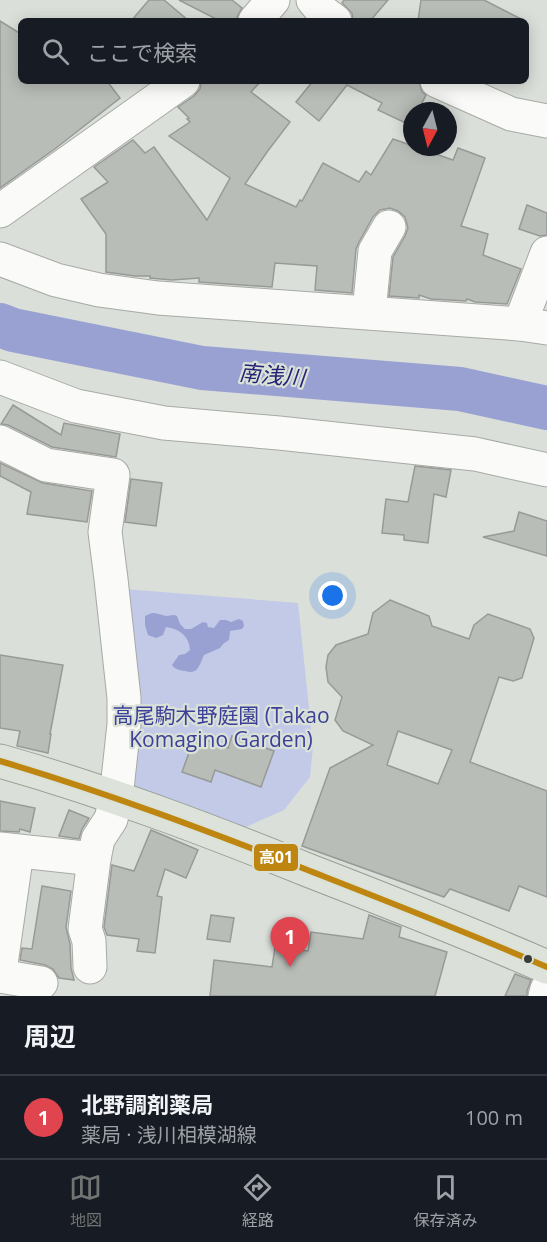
<!DOCTYPE html>
<html lang="ja">
<meta charset="utf-8">
<style>
body{margin:0;font-family:"Open Sans","Noto Sans JP",sans-serif;background:#20242c;color:#f1f3f6}
.compass{position:absolute;left:403px;top:102px;width:54px;height:54px;border-radius:50%;background:#171b24;box-shadow:0 3px 15px #0003;rotate:187deg}
.you{position:absolute;left:333px;top:596px;width:21px;height:21px;margin:-15px;border:4px solid #fff;border-radius:50%;background:#1a73e8;box-shadow:0 0 0 9px #1a73e833}
.badge{display:grid;place-items:center;width:39px;height:39px;border-radius:50%;background:#717470;color:#fff;font-size:20px;font-weight:700}
.pin{position:absolute;translate:-50% -50px;filter:drop-shadow(0 2px 3px #0008)}
.pin::after{content:'';position:absolute;top:32px;width:21px;height:18px;background:inherit;clip-path:polygon(0 0,100% 0,50% 100%)}
.list{margin:0;padding:0;list-style:none}
h2{display:flex;justify-content:space-between;align-items:center;height:78px;margin:0;padding:0 24px;font-size:26px}
h2 small{font-size:20px;font-weight:400;color:#9ea1a6}
.list li{display:grid;grid-template-columns:39px 1fr auto;gap:18px;align-items:center;box-sizing:border-box;height:84px;padding:0 24px;border-top:2px solid #363941}
.list b{display:block;font-size:22px;white-space:nowrap}
.list p{margin:0;font-size:20px;white-space:nowrap;color:#9ea1a6}
.list em{font-size:20px;font-style:normal;color:#9ea1a6}
.icon{flex:none;width:33px;height:33px;fill:none;stroke:currentColor;stroke-width:2;stroke-linecap:round;stroke-linejoin:round}
.map{position:relative;flex:none;width:547px;height:996px;overflow:hidden}
.search{position:absolute;background:#171b24;box-shadow:0 3px 15px #0003;left:18px;right:18px;top:18px;height:66px;display:flex;align-items:center;gap:15px;box-sizing:border-box;padding:0 21px;border-radius:9px;color:#9ea1a6;font-size:22px}
.sheet{height:162px;background:#171b24}
nav{display:flex;justify-content:space-around;align-items:center;box-sizing:border-box;height:84px;border-top:2px solid #363941;background:#171b24;font-size:16px;color:#9ea1a6}
nav a{display:grid;justify-items:center;gap:3px}
nav .on{color:#717470}
.map>svg:first-child{display:block}
</style>
<div class="map">
<svg width="547" height="996" viewBox="0 0 547 996">
<rect width="100%" height="100%" fill="#dbdfd9"/>
<polygon fill="#c2cae8" points="124,589 298,603 313,746 310,777 284,810 239,830 124,789"/>
<path fill="#98a1d2" d="M152 613C157 613 162 615 166 616 171 616 173 614 177 616L180 624 185 629H191L203 622 207 623 208 627 214 628 220 620H226L231 622 239 619 243 621 244 626 242 629 230 631 229 640 223 644 220 648 204 655C199 665 199 675 185 671 179 670 176 670 172 665L179 655 185 654 190 650C189 636 180 629 166 627L163 635 156 638 148 635 145 625V616Z"/>
<g fill="none" stroke-linecap="round" stroke-linejoin="round">
<polyline stroke="#98a1d2" stroke-width="44" points="0,325 13,330 202,368 460,389 547,408"/>
</g>
<g fill="#b9bdb8" stroke="#979a96" stroke-width="1.5" fill-rule="evenodd">
<polygon points="149,0 164,0 189,21 131,21"/>
<polygon points="179,0 232,0 242,8 237,17 237,21 220,21"/>
<polygon points="344,0 388,0 370,21 353,21 352,13 342,3"/>
<polygon points="421,0 484,0 525,21 418,21"/>
<polygon points="0,21 21,34 21,81 107,81 120,98 56,148 0,188"/>
<polygon points="204,81 261,81 251,92 290,122 267,152 245,184 296,207 300,200 302,201 323,163 359,182 366,171 371,175 393,139 453,160 458,148 485,158 461,226 488,234 483,255 521,269 507,304 475,302 467,299 466,301 431,299 419,295 419,298 389,296 393,257 405,236 408,228 405,217 398,211 390,208 380,210 373,217 359,242 356,249 352,293 315,290 317,266 275,263 272,287 199,282 199,278 172,280 150,278 150,276 135,276 106,272 106,234 81,199 108,182 94,167 133,140 145,153 154,147 207,220 230,178 169,136 190,122 187,119 189,118 178,107 194,96 200,89 201,83"/>
<polygon points="313,81 419,81 422,92 426,95 418,111 412,111 412,126 378,110 382,103 347,85 319,121 296,102"/>
<polygon points="527,205 547,213 547,235 540,236 519,229"/>
<polygon points="13,405 61,435 64,423 120,434 116,457 52,447 8,425 1,424"/>
<polygon points="0,463 43,483 92,491 87,522 27,514 31,492 0,476"/>
<polygon points="415,466 451,470 446,497 434,494 428,543 404,540 404,535 382,533 386,499 408,502"/>
<polygon points="131,479 162,483 156,526 125,522"/>
<polygon points="519,512 547,521 547,556 483,537 514,531"/>
<path d="M390 600 429 616 432 626 469 639 474 625 488 614 530 629 534 638 522 678 513 681 499 677 470 762 547 791V897L519 886 509 911 450 889 444 897 302 846 330 768 373 745 343 731 335 720 342 697 328 682 326 667 328 655 336 645 368 634 373 613ZM398 731 452 750 438 784 387 765Z"/>
<polygon points="0,655 63,665 50,734 51,734 48,753 17,746 20,731 0,728"/>
<polygon points="195,736 228,748 232,736 274,751 261,787 215,770 211,782 182,772"/>
<polygon points="0,801 35,808 30,832 20,829 19,832 0,831"/>
<polygon points="69,810 89,818 82,829 79,839 59,836"/>
<polygon points="151,830 198,850 186,878 165,869 157,896 162,897 155,953 137,951 139,939 107,935 104,927 112,865 134,871"/>
<polygon points="42,886 71,891 66,927 70,944 71,968 74,980 59,978 53,969 45,965 20,960 22,948 32,949"/>
<polygon points="211,915 234,918 230,942 207,939"/>
<polygon points="369,915 401,927 399,937 447,952 435,996 210,996 214,960 272,967 275,947 308,951 311,932 363,939"/>
<polygon points="515,974 531,980 527,991 527,996 505,996"/>
</g>
<g fill="none" stroke-linecap="round" stroke-linejoin="round">
<defs>
<g id="minor">
<polyline points="313,0 323,12 335,21"/>
<polyline points="255,21 273,0"/>
<polyline points="437,81 511,114 547,121"/>
<polyline points="0,211 183,81"/>
<polyline points="0,259 56,280 99,290 158,298 520,324 547,328"/>
<polyline points="369,312 375,251 389,227"/>
<polyline points="520,324 547,253"/>
<polyline points="0,377 76,406 164,423 279,433 475,454 547,470"/>
<polyline points="0,442 46,465 113,475 105,532 111,579 124,698 124,724 116,798 111,819 98,839 94,859 0,849"/>
<polyline points="90,967 89,941 85,929 94,859"/>
<polyline points="0,971 17,852"/>
<polyline points="0,976 41,983"/>
<polyline points="545,996 547,989"/>
</g>
<path id="major" d="M0 761C106 791 208 830 310 871 390 902 469 933 547 967"/>
</defs>
<use href="#minor" stroke="#a7aaa5" stroke-width="35"/>
<use href="#major" stroke="#969f92" stroke-width="35"/>
<use href="#minor" stroke="#fafaf9" stroke-width="33"/>
<use href="#major" stroke="#dde2db" stroke-width="33"/>
<defs>
<path id="bus-1" d="M0 761C105 792 208 831 310 871 389 902 469 933 547 967"/>
</defs>
<use href="#bus-1" stroke="#dae1d7" stroke-width="10"/>
<use href="#bus-1" stroke="#be8610" stroke-width="6"/>
</g>
<circle fill="#383b37" stroke="#dae1d7" stroke-width="2" cx="528" cy="959" r="5"/>
<g text-anchor="middle" dominant-baseline="central" stroke-width="4.5" stroke-linejoin="round" paint-order="stroke">
<g font-size="21" fill="#3d4098" stroke="#dae1d7">
<text x="221" y="715">高尾駒木野庭園 (Takao<tspan x="221" dy="24">Komagino Garden)</tspan></text>
</g>
<g font-size="22" font-style="italic" fill="#252176" stroke="#dae1d7">
<text transform="translate(272 374) rotate(5)">南浅川</text>
</g>
</g>
<rect stroke="#dae1d7" stroke-width="2" x="253" y="843" width="46" height="29" rx="6" fill="#be8610"/>
<g font-size="16" text-anchor="middle" font-weight="bold" fill="#fff">
<text x="276" y="863">高01</text>
</g>
</svg>
<svg class="compass" viewBox="-18 -18 36 36"><path d="M0-13l5 13h-10z" fill="#e53935"/><path d="M0 13l5-13h-10z" fill="#9ea1a6"/></svg>
<div class="you"></div>
<div class="pin badge" style="left:290px;top:967px;background:#e0444e">1</div>
<div class="search"><svg class="icon" aria-label="search" viewBox="0 0 24 24"><circle cx="10" cy="10" r="6"/><path d="M15 15l6 6"/></svg>ここで検索</div>
</div>
<section class="sheet">
<h2>周辺<small></small></h2>
<ul class="list">
<li><span class="badge" style="background:#e0444e">1</span><div><b>北野調剤薬局</b><p>薬局 · 浅川相模湖線</p></div><em>100 m</em></li>
</ul>
</section>
<nav>
<a class="on"><svg class="icon" aria-label="map" viewBox="0 0 24 24"><path d="M3 6l6-2 6 2 6-2v14l-6 2-6-2-6 2zM9 4v14M15 6v14"/></svg>地図</a>
<a><svg class="icon" aria-label="directions" viewBox="0 0 24 24"><path d="M12 3l9 9-9 9-9-9zM9 14v-3h6M13 9l2 2-2 2"/></svg>経路</a>
<a><svg class="icon" aria-label="saved" viewBox="0 0 24 24"><path d="M7 4h10v16l-5-4-5 4z"/></svg>保存済み</a>
</nav>
